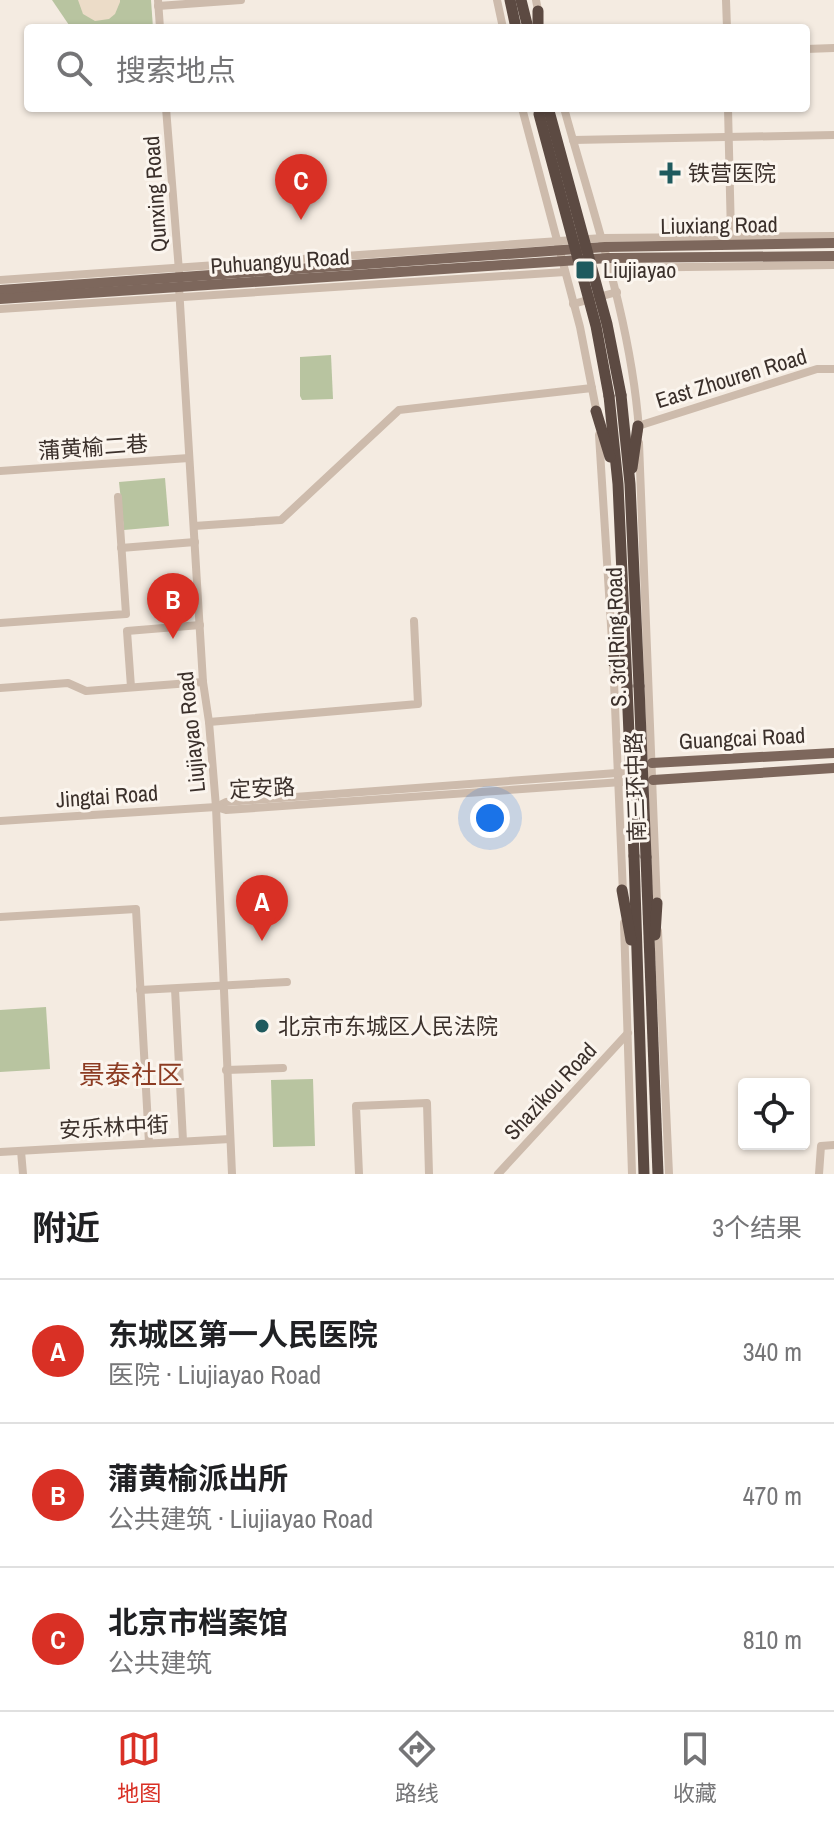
<!DOCTYPE html>
<html lang="zh">
<meta charset="utf-8">
<style>
body{margin:0;font-family:"Archivo Narrow","Noto Sans SC",sans-serif;background:#f6f6f6;color:#202124}
.controls{position:absolute;right:24px;bottom:24px;display:grid;overflow:hidden;border-radius:8px;box-shadow:0 2px 6px #0004}
.controls button{width:72px;height:72px;display:grid;place-items:center;padding:0;border:0;border-bottom:2px solid #e0e0e0;background:#fff;color:#202124;font:40px sans-serif}
.you{position:absolute;left:490px;top:818px;width:28px;height:28px;margin:-20px;border:6px solid #fff;border-radius:50%;background:#1a73e8;box-shadow:0 0 0 12px #1a73e833}
.badge{display:grid;place-items:center;width:52px;height:52px;border-radius:50%;background:#d93025;color:#fff;font-size:26px;font-weight:700}
.pin{position:absolute;translate:-50% -66px;filter:drop-shadow(0 2px 4px #0008)}
.pin::after{content:'';position:absolute;top:42px;width:28px;height:24px;background:inherit;clip-path:polygon(0 0,100% 0,50% 100%)}
.list{margin:0;padding:0;list-style:none}
h2{display:flex;justify-content:space-between;align-items:center;height:104px;margin:0;padding:0 32px;font-size:34px}
h2 small{font-size:26px;font-weight:400;color:#757577}
.list li{display:grid;grid-template-columns:52px 1fr auto;gap:24px;align-items:center;box-sizing:border-box;height:144px;padding:0 32px;border-top:2px solid #e0e0e0}
.list b{display:block;font-size:30px;white-space:nowrap}
.list p{margin:0;font-size:26px;white-space:nowrap;color:#757577}
.list em{font-size:26px;font-style:normal;color:#757577}
.icon{flex:none;width:44px;height:44px;fill:none;stroke:currentColor;stroke-width:2;stroke-linecap:round;stroke-linejoin:round}
.map{position:relative;flex:none;width:834px;height:1174px;overflow:hidden}
.search{position:absolute;background:#fff;box-shadow:0 2px 6px #0004;left:24px;right:24px;top:24px;height:88px;display:flex;align-items:center;gap:20px;box-sizing:border-box;padding:0 28px;border-radius:8px;color:#757577;font-size:30px}
.sheet{height:536px;background:#fff}
nav{display:flex;justify-content:space-around;align-items:center;box-sizing:border-box;height:112px;border-top:2px solid #e0e0e0;background:#fff;font-size:22px;color:#757577}
nav a{display:grid;justify-items:center;gap:4px}
nav .on{color:#d93025}
.map>svg:first-child{display:block}
</style>
<div class="map">
<svg width="834" height="1174" viewBox="0 0 834 1174">
<rect width="100%" height="100%" fill="#f4ebe1"/>
<g fill="#b8c4a0">
<polygon points="52,0 151,0 153,28 71,28"/>
<polygon points="331,355 333,399 302,400 300,396 300,357"/>
<polygon points="165,478 169,526 124,530 119,482"/>
<polygon points="46,1007 50,1069 0,1072 0,1010"/>
<polygon points="313,1079 315,1146 273,1147 271,1080"/>
</g>
<polygon fill="#ecdcc8" points="78,0 120,0 120,2 115,14 109,19 95,21 83,14"/>
<g fill="none" stroke-linecap="round" stroke-linejoin="round">
<g stroke="#cdbbac" stroke-width="8">
<polyline points="158,0 160,28"/>
<polyline points="497,0 503,28"/>
<polyline points="536,0 539,16"/>
<polyline points="726,0 727,28"/>
<polyline points="158,6 241,0"/>
<polyline points="806,49 834,48"/>
<polyline points="166,108 179,271"/>
<polyline points="522,108 580,327 597,414"/>
<path d="M564 108C593 214 631 319 639 430"/>
<polyline points="728,108 731,236"/>
<polyline points="573,140 834,135"/>
<polyline points="611,268 834,265"/>
<polyline points="0,280 603,238 834,236"/>
<polyline points="179,287 203,682 209,722 216,807 232,1174"/>
<polyline points="573,304 617,292"/>
<polyline points="0,309 565,272"/>
<polyline points="638,426 817,369 834,369"/>
<polyline points="599,435 612,641"/>
<polyline points="639,443 657,906"/>
<polyline points="0,471 189,458"/>
<polyline points="194,526 281,520 399,410 592,388"/>
<polyline points="121,548 195,542"/>
<polyline points="0,623 126,614 118,497"/>
<polyline points="613,659 623,893"/>
<polyline points="131,687 127,631 200,625"/>
<polyline points="0,688 68,683 86,691 203,682"/>
<polyline points="209,722 418,704 414,621"/>
<polyline points="216,807 226,802 617,773 648,765"/>
<polyline points="0,821 216,807 226,810 622,782"/>
<polyline points="0,917 136,909 149,1143"/>
<polyline points="624,923 632,1174"/>
<polyline points="658,931 669,1174"/>
<polyline points="175,989 183,1141"/>
<polyline points="140,990 287,982"/>
<polyline points="226,1070 283,1068"/>
<polyline points="21,1151 23,1174"/>
<polyline points="0,1152 230,1139"/>
<polyline points="359,1174 356,1106 427,1103 429,1174"/>
<polyline points="498,1174 628,1033"/>
<polyline points="819,1174 821,1146 834,1145"/>
</g>
<g stroke="#7d675c" stroke-width="10">
<polyline points="0,290 605,247 834,243"/>
<polyline points="0,299 608,258 834,256"/>
<polyline points="652,763 834,753"/>
<polyline points="653,780 834,768"/>
</g>
<g stroke="#5c4a42" stroke-width="11">
<polyline points="510,0 516,28"/>
<polyline points="521,0 528,28"/>
<polyline points="538,28 538,11"/>
<polyline points="621,395 630,484 639,686"/>
<polyline points="609,396 618,484 627,686"/>
<polyline points="596,411 610,457"/>
<polyline points="632,468 638,426"/>
<polyline points="613,662 619,619"/>
<polyline points="634,856 644,1174"/>
<polyline points="646,857 658,1174"/>
<polyline points="622,890 631,940"/>
<polyline points="655,935 657,903"/>
</g>
<g stroke="#5c4a42" stroke-width="11">
<polyline points="549,111 607,324 621,395"/>
<polyline points="539,114 596,326 609,396"/>
<polyline points="627,686 634,856"/>
<polyline points="639,686 646,857"/>
</g>
</g>
<g fill="#1f5a5e" stroke="#fbf5ee" stroke-width="3">
<path d="M666 161h8v8h8v8h-8v8h-8v-8h-8v-8h8z"/>
<rect x="575" y="260" width="20" height="20" rx="4"/>
<circle cx="262" cy="1026" r="8"/>
</g>
<g text-anchor="middle" dominant-baseline="central" stroke-width="6" stroke-linejoin="round" paint-order="stroke">
<g font-size="22" fill="#3b302b" stroke="#fbf5ee" text-anchor="start">
<text x="688" y="173">铁营医院</text>
<text x="603" y="270">Liujiayao</text>
<text x="278" y="1026">北京市东城区人民法院</text>
</g>
<g font-size="22" fill="#3b302b" stroke="#fbf5ee">
<text transform="translate(155 194) rotate(-94)">Qunxing Road</text>
<text transform="translate(719 225) rotate(-1)">Liuxiang Road</text>
<text transform="translate(280 261) rotate(-4)">Puhuangyu Road</text>
<text transform="translate(731 378) rotate(-17)">East Zhouren Road</text>
<text transform="translate(93 447) rotate(-4)">蒲黄榆二巷</text>
<text transform="translate(616 637) rotate(-92)">S. 3rd Ring Road</text>
<text transform="translate(191 732) rotate(-96)">Liujiayao Road</text>
<text transform="translate(742 738) rotate(-3)">Guangcai Road</text>
<text transform="translate(635 787) rotate(-92)">南三环中路</text>
<text transform="translate(262 788) rotate(-3)">定安路</text>
<text transform="translate(107 796) rotate(-4)">Jingtai Road</text>
<text transform="translate(550 1091) rotate(-47)">Shazikou Road</text>
<text transform="translate(114 1127) rotate(-3)">安乐林中街</text>
</g>
<g font-size="26" fill="#8c3b22" stroke="#fbf5ee">
<text x="131" y="1074">景泰社区</text>
</g>
</g>
</svg>
<div class="controls">
<button><svg class="icon" aria-label="locate" viewBox="0 0 24 24"><circle cx="12" cy="12" r="6"/><path d="M12 2v4M12 18v4M2 12h4M18 12h4"/></svg></button>
</div>
<div class="you"></div>
<div class="pin badge" style="left:262px;top:941px">A</div>
<div class="pin badge" style="left:173px;top:639px">B</div>
<div class="pin badge" style="left:301px;top:220px">C</div>
<div class="search"><svg class="icon" aria-label="search" viewBox="0 0 24 24"><circle cx="10" cy="10" r="6"/><path d="M15 15l6 6"/></svg>搜索地点</div>
</div>
<section class="sheet">
<h2>附近<small>3个结果</small></h2>
<ul class="list">
<li><span class="badge">A</span><div><b>东城区第一人民医院</b><p>医院 · Liujiayao Road</p></div><em>340 m</em></li>
<li><span class="badge">B</span><div><b>蒲黄榆派出所</b><p>公共建筑 · Liujiayao Road</p></div><em>470 m</em></li>
<li><span class="badge">C</span><div><b>北京市档案馆</b><p>公共建筑</p></div><em>810 m</em></li>
</ul>
</section>
<nav>
<a class="on"><svg class="icon" aria-label="map" viewBox="0 0 24 24"><path d="M3 6l6-2 6 2 6-2v14l-6 2-6-2-6 2zM9 4v14M15 6v14"/></svg>地图</a>
<a><svg class="icon" aria-label="directions" viewBox="0 0 24 24"><path d="M12 3l9 9-9 9-9-9zM9 14v-3h6M13 9l2 2-2 2"/></svg>路线</a>
<a><svg class="icon" aria-label="saved" viewBox="0 0 24 24"><path d="M7 4h10v16l-5-4-5 4z"/></svg>收藏</a>
</nav>
